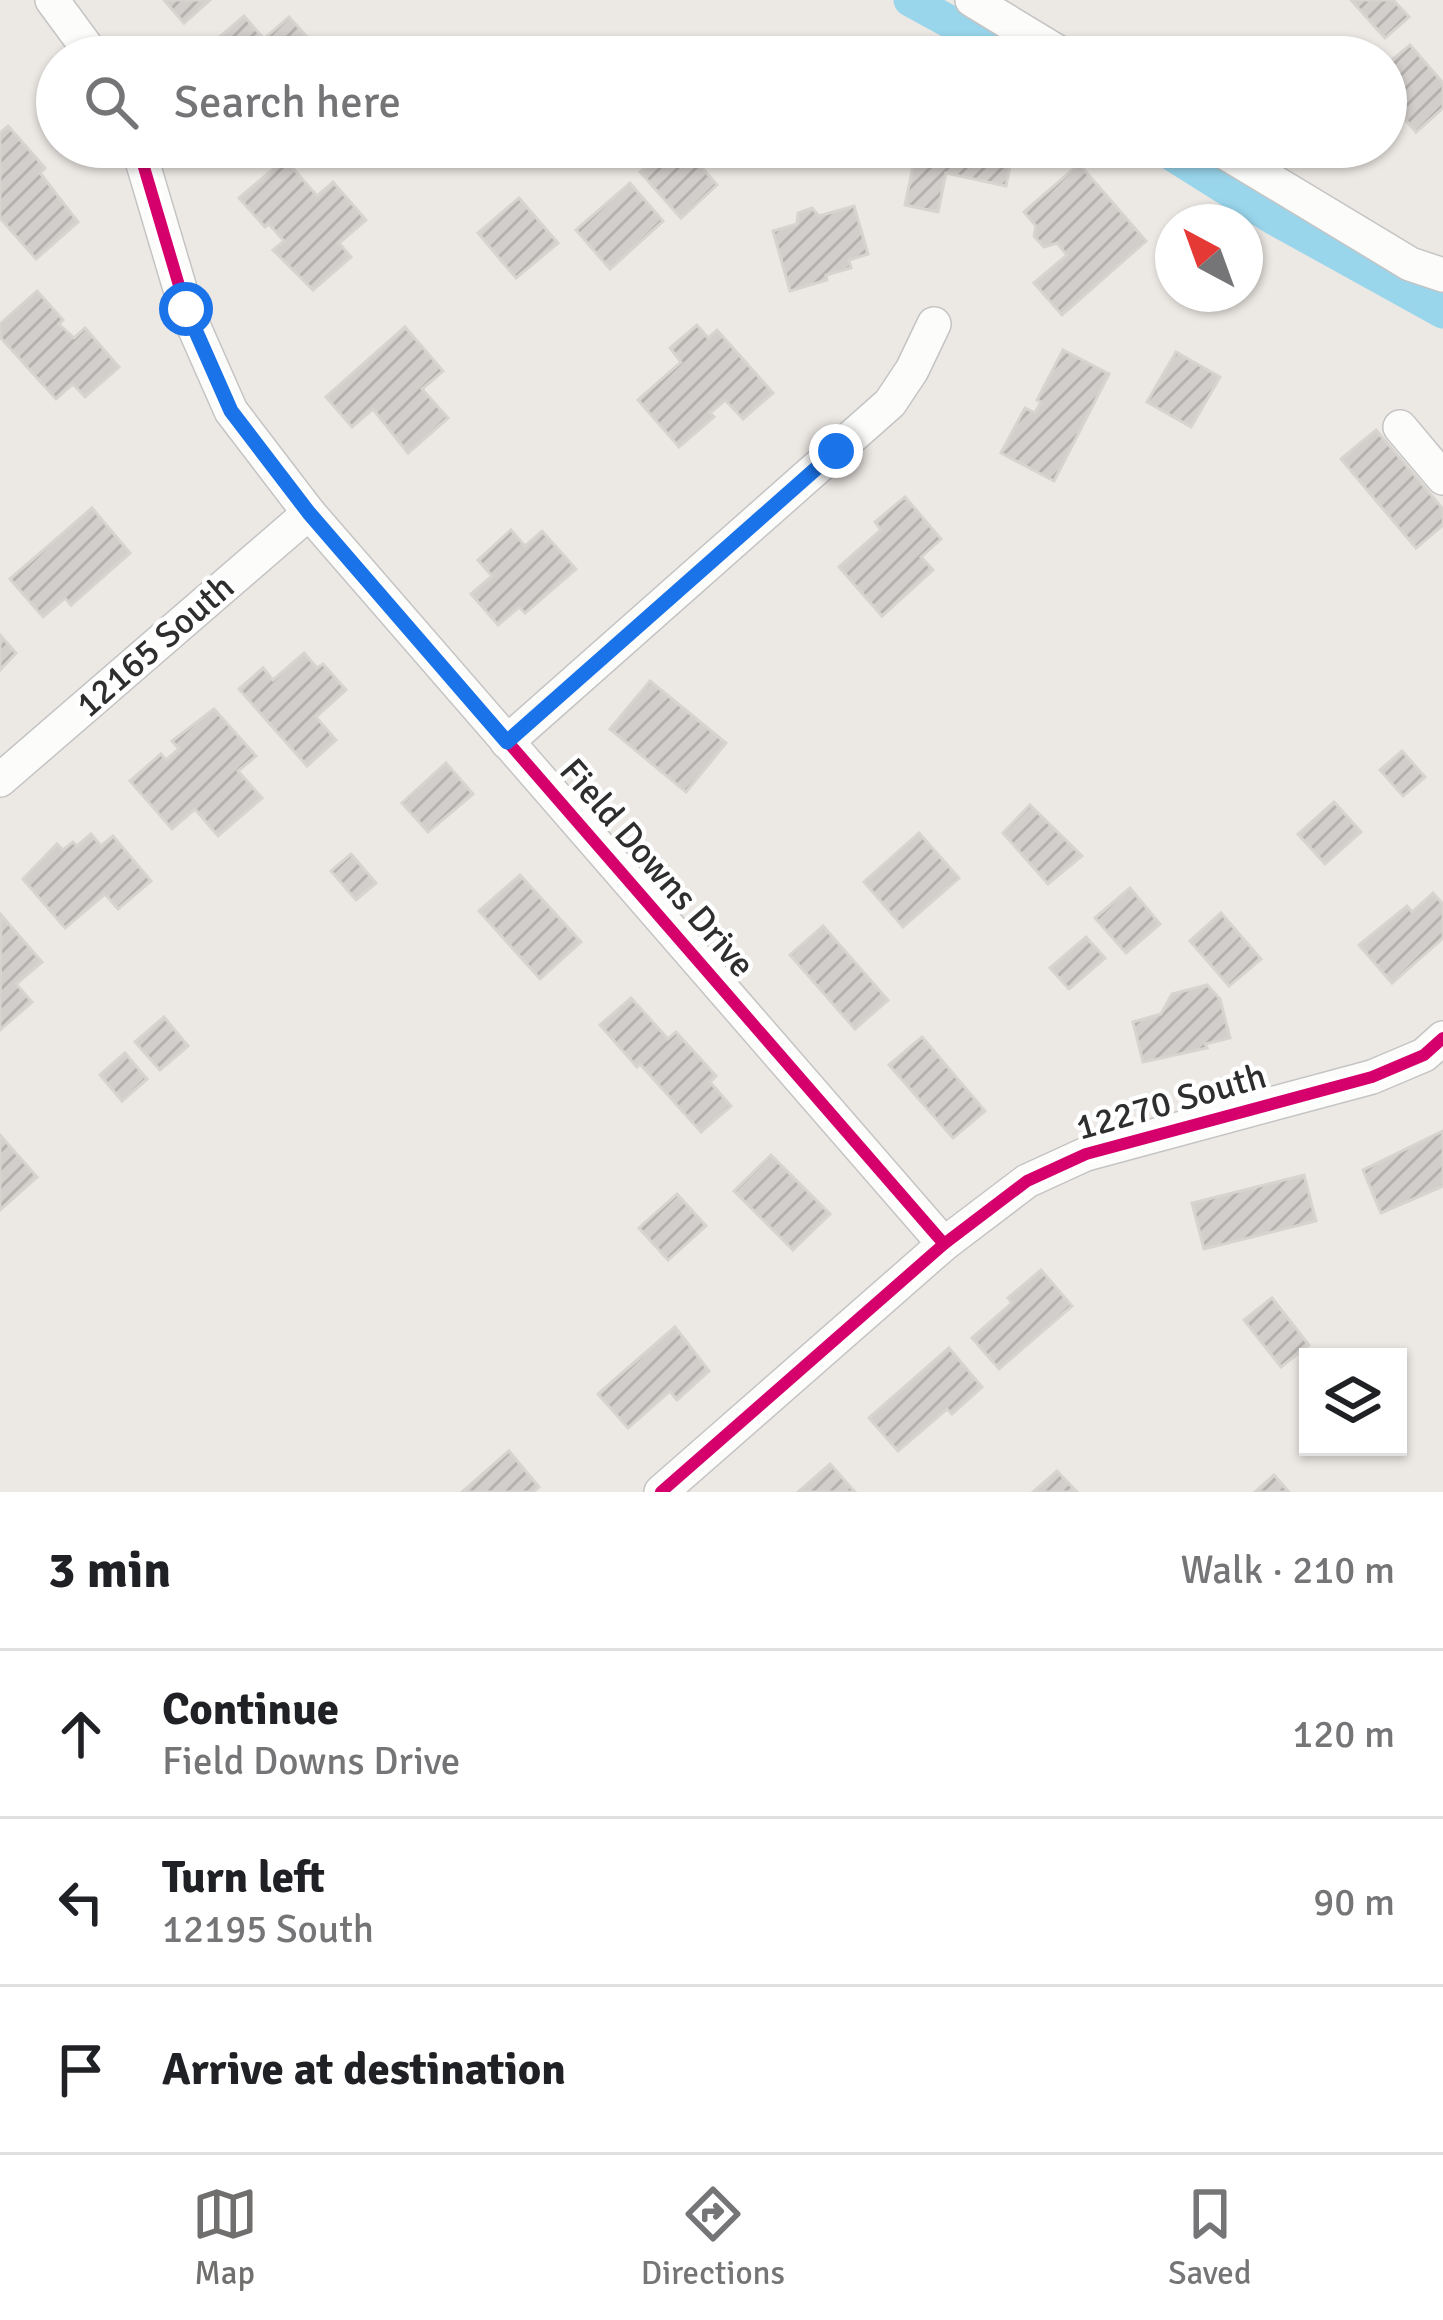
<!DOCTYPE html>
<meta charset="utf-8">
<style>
body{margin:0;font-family:Signika,sans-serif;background:#f6f6f6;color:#202124}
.controls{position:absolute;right:36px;bottom:36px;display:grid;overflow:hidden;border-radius:0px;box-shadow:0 3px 9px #0004}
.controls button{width:108px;height:108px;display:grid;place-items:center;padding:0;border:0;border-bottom:3px solid #e0e0e0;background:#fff;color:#202124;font:60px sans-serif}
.compass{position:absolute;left:1155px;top:204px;width:108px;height:108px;border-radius:50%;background:#fff;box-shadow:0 3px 9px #0004;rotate:319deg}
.stop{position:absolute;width:36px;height:36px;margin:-27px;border:9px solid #1a73e8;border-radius:50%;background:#fff}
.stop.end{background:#1a73e8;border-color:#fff;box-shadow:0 3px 12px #0008}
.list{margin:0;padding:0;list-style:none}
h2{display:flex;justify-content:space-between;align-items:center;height:156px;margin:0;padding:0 48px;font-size:51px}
h2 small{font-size:39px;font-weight:400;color:#757577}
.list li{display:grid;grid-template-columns:78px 1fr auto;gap:36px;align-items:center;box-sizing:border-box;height:168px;padding:0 48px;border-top:3px solid #e0e0e0}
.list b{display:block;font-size:45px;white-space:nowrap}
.list p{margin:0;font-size:39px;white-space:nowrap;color:#757577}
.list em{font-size:39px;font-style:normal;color:#757577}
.icon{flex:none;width:66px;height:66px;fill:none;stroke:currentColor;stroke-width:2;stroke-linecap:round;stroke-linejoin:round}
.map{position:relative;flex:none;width:1443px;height:1492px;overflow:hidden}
.search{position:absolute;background:#fff;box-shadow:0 3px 9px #0004;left:36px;right:36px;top:36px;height:132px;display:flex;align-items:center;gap:30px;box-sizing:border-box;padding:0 42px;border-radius:66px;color:#757577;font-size:45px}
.sheet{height:660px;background:#fff}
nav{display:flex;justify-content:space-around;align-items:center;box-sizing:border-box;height:168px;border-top:3px solid #e0e0e0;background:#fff;font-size:33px;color:#757577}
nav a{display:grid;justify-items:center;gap:6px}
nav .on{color:#706f6e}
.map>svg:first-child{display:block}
</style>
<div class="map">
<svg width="1443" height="1492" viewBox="0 0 1443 1492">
<defs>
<pattern id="building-hatch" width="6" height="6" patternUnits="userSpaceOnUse" patternTransform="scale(3)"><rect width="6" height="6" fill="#d1cecb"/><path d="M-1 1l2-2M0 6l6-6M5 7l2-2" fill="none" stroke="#b4b1af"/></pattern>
</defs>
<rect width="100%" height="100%" fill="#ece8e4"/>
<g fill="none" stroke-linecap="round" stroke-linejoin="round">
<g stroke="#99d6ec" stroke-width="33">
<polyline points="910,0 1014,57"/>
<polyline points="1160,147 1273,218 1443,312"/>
</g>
</g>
<g fill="url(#building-hatch)" stroke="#d7d4d0" stroke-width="3">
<polygon points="164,0 210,0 184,23"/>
<polygon points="1351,0 1393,0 1409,17 1385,38"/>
<polygon points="244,16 264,39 289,17 308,38 287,57 196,57"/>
<polygon points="442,44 446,57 400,57"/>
<polygon points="1410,45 1443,83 1443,108 1416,132 1386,97 1386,65"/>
<polygon points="8,126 45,168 40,173 78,222 36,259 0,218 0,133"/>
<polygon points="669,147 684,147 717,185 681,218 640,172"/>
<polygon points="917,147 1014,147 1006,186 946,173 938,212 905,205"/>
<polygon points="285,159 317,196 333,182 366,220 339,243 351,257 313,290 273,250 284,241 269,224 265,227 239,198"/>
<polygon points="1079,164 1146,241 1062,315 1034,283 1067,255 1057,243 1044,247 1034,236 1036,226 1024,212"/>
<polygon points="630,183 663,221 610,269 576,230"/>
<polygon points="519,198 558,243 516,278 478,233"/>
<polygon points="854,206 868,254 849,260 851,268 826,275 827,280 790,291 773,231 797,224 798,213 812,208 819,216"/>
<polygon points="37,291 63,320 59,324 62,327 74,338 85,328 119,367 85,397 73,384 56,399 0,337 0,324"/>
<polygon points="697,325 708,338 717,330 773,393 743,419 725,400 710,413 714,417 679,447 638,400 681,362 670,348"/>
<polygon points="405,327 443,371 422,389 448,418 408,453 373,409 352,427 326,397"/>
<polygon points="1063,350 1109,374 1054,481 1001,453 1025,408 1035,413 1041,402 1037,400"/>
<polygon points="1176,352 1220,377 1191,427 1147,402"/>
<polygon points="1376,430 1443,509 1443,525 1416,548 1341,459"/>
<polygon points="905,497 941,539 921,557 933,570 882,616 839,567 881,530 875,522"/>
<polygon points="92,508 130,553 71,605 65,598 43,617 10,579"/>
<polygon points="511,530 525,546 542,531 576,569 525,613 519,607 498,625 471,594 492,576 478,560"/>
<polygon points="0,635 16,653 0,670"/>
<polygon points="304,653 317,668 323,664 346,690 316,717 336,740 307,766 239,689 263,668 273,680"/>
<polygon points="650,681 726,743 686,792 610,729"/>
<polygon points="214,709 256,756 238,771 262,798 218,836 195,809 172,829 130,781 161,754 166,760 179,749 172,741"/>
<polygon points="1402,751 1425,777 1403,796 1380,770"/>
<polygon points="446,763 473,794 428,832 402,803"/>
<polygon points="1334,802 1361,832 1325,864 1298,834"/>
<polygon points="1030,805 1082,856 1048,884 1003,833"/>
<polygon points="919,833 959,878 903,927 864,882"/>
<polygon points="91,834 101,846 113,836 151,881 118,909 105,894 65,928 23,879 57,844 63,850 73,842 77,846"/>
<polygon points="351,854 376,883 356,900 331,871"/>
<polygon points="520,875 581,942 540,979 479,911"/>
<polygon points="1130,888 1160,924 1126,953 1095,918"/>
<polygon points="1433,893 1443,904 1443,938 1392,983 1359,945 1407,906 1412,912"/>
<polygon points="1221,913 1261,959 1229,986 1190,941"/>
<polygon points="1,915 42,962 16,984 32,1002 0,1030"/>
<polygon points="823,926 888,1000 855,1029 790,955"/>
<polygon points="1086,937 1105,958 1069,989 1050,968"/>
<polygon points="1207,985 1220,999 1230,1038 1205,1044 1207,1048 1143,1062 1133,1022 1161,1014 1172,994"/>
<polygon points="631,998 668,1039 676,1032 716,1076 710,1082 731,1106 701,1132 640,1064 637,1067 600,1025"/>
<polygon points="164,1017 188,1046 160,1070 135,1042"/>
<polygon points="922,1037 985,1111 953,1138 889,1065"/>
<polygon points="125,1053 147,1079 122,1101 100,1075"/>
<polygon points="1443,1131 1443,1186 1381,1213 1363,1170"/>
<polygon points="0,1135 37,1177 0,1210"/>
<polygon points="771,1155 830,1214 793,1250 734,1191"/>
<polygon points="1304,1175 1316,1221 1204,1249 1192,1203"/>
<polygon points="677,1194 706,1226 668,1260 639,1228"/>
<polygon points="1041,1270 1072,1306 999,1369 972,1338 1012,1303 1008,1298"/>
<polygon points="1272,1298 1309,1345 1281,1367 1244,1320"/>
<polygon points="675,1327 709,1371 677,1400 670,1391 628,1428 598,1394"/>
<polygon points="949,1348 982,1387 952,1414 947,1409 898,1451 869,1418"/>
<polygon points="509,1451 539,1487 533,1492 462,1492"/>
<polygon points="830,1464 855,1492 798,1492"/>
<polygon points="1057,1471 1077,1492 1033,1492"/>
<polygon points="1274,1475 1289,1492 1255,1492"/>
</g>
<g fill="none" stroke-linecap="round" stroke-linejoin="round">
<defs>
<g id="minor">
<polyline points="52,0 94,57"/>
<polyline points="972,0 1066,57"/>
<polyline points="138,147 186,309 231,411 309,513 944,1244"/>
<polyline points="1216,147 1410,264 1443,275"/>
<polyline points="1400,427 1443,478"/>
<polyline points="507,742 890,403 912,370 934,324"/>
<polyline points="0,780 309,513"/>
<polyline points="661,1492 944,1244 1027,1181 1086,1154 1372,1077 1424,1055 1443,1038"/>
</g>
</defs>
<use href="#minor" stroke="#c5c4c5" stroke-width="36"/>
<use href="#minor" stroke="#fcfcfb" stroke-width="33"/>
<defs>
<g id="cycleway">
<polyline points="138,147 186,309 231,411 309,513 944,1244"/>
<polyline points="661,1492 944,1244 1027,1181 1086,1154 1372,1077 1424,1055 1443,1038"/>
</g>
</defs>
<use href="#cycleway" stroke="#fff" stroke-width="20"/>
<use href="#cycleway" stroke="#d6006c" stroke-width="12"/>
</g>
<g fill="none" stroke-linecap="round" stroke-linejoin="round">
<polyline stroke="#1a73e8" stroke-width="15" points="186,309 231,411 309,513 507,742 836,451"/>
</g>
<g text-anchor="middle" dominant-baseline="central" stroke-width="9" stroke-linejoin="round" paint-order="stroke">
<g font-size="36" fill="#2e2e2e" stroke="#fff">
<text transform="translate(155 646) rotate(-41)">12165 South</text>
<text transform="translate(657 868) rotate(49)">Field Downs Drive</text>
<text transform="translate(1171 1102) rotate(-16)">12270 South</text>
</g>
</g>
</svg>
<div class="controls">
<button><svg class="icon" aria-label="layers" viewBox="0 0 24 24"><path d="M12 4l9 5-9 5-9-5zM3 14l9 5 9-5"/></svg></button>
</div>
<svg class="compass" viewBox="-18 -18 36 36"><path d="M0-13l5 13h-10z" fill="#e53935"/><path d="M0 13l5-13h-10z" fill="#757577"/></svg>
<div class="stop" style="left:186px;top:309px"></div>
<div class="stop end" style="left:836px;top:451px"></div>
<div class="search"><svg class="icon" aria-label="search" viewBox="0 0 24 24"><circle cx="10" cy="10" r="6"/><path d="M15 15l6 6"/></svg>Search here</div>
</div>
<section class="sheet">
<h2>3 min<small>Walk · 210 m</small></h2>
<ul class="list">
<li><svg class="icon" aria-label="ahead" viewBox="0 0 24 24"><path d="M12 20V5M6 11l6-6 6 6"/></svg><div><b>Continue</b><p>Field Downs Drive</p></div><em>120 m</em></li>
<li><svg class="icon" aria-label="left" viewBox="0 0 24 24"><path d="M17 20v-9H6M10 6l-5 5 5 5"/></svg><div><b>Turn left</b><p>12195 South</p></div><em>90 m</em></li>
<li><svg class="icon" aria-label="arrive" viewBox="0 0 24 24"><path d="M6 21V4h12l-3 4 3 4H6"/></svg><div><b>Arrive at destination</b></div></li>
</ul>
</section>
<nav>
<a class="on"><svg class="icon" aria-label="map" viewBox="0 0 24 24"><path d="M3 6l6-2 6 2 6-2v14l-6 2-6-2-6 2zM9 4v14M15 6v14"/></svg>Map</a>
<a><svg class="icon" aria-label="directions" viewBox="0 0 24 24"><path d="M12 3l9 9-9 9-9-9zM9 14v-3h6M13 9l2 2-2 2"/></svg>Directions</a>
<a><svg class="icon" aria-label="saved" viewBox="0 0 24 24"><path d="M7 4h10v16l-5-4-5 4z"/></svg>Saved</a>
</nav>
